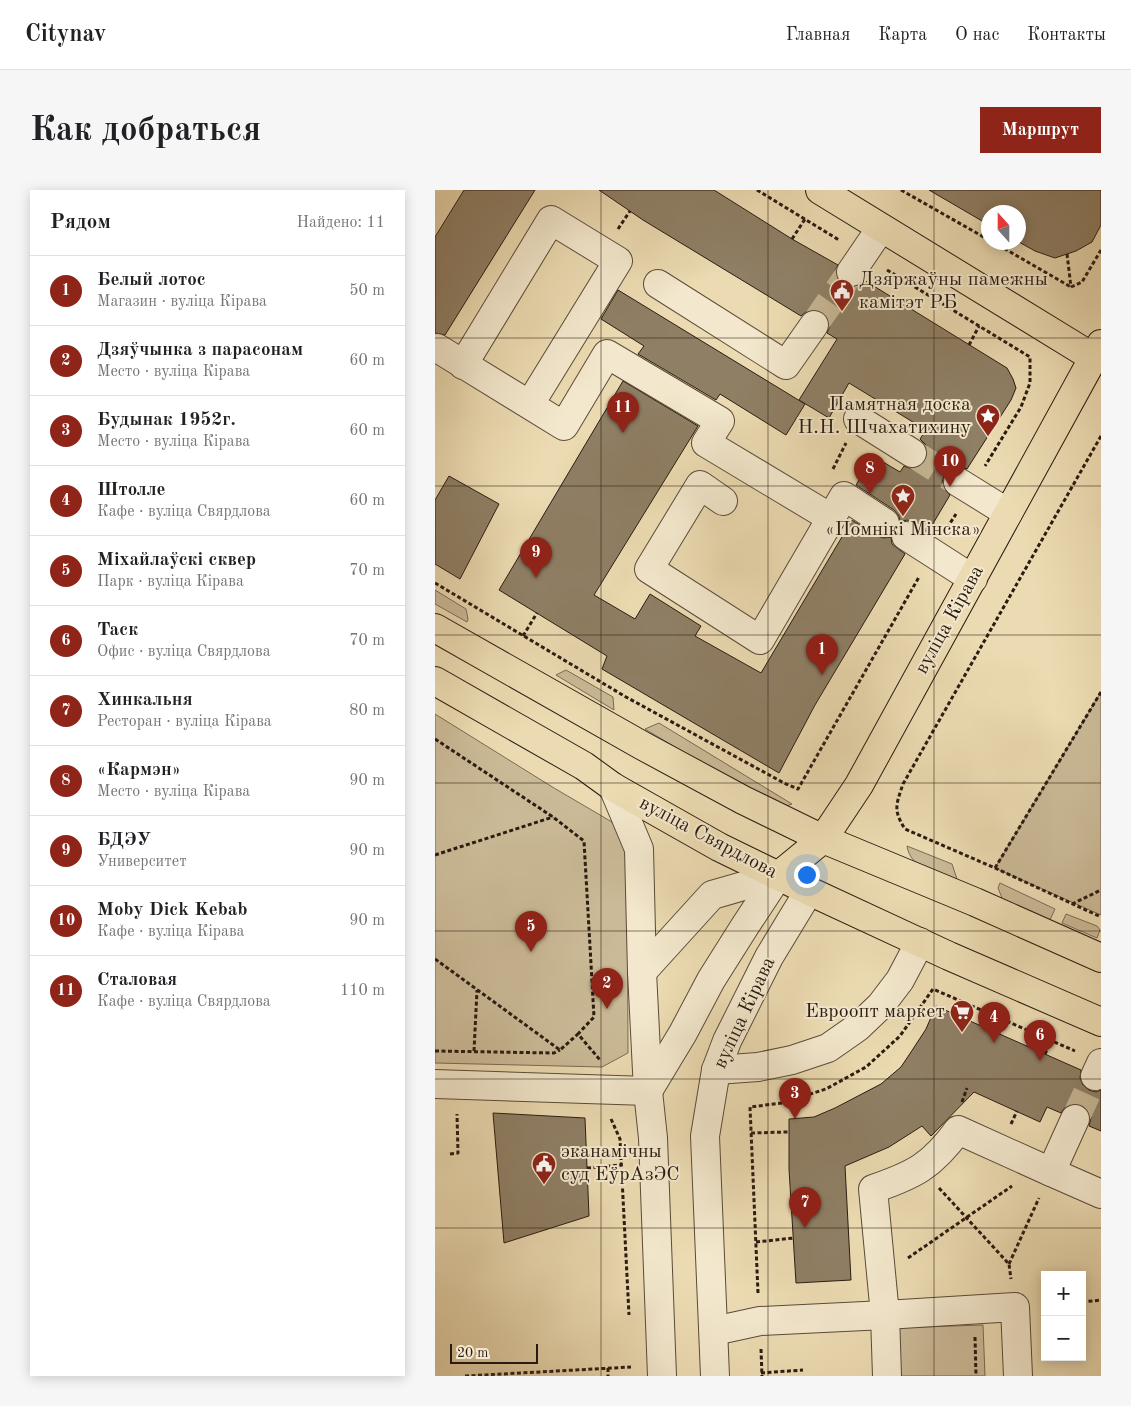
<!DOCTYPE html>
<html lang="ru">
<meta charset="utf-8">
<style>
body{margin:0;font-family:"Old Standard TT",serif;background:#f6f6f6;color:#202124}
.controls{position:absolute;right:15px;bottom:15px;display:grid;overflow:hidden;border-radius:0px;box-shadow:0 2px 12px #0003}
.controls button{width:45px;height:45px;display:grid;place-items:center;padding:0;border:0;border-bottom:1px solid #e0e0e0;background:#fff;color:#202124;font:25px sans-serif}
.compass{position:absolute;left:546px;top:15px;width:45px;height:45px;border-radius:50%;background:#fff;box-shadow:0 2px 12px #0003;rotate:339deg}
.scale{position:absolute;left:15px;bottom:12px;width:88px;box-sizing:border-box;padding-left:5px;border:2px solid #2a1b11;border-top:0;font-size:14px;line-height:18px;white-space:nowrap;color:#2a1b11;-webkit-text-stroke:4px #f3e8cd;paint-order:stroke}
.you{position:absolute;left:371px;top:684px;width:18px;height:18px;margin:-12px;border:4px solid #fff;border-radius:50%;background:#1a73e8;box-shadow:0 0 0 8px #1a73e833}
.badge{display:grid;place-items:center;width:32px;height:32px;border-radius:50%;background:#8f2418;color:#fff;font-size:16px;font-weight:700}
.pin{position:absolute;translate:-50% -41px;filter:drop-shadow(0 1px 2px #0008)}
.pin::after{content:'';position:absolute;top:26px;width:18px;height:15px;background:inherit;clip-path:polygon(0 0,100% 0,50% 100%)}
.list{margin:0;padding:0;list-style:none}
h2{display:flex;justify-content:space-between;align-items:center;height:65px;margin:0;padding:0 20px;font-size:21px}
h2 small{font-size:16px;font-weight:400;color:#757577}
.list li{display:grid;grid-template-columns:32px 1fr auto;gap:15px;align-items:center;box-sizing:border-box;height:70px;padding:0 20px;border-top:1px solid #e0e0e0}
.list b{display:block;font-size:19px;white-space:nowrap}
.list p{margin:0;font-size:16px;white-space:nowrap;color:#757577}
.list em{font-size:16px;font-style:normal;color:#757577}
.map{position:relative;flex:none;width:666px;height:1186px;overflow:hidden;border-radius:0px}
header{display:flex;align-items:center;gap:30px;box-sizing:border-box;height:70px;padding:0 25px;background:#fff;border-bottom:1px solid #e0e0e0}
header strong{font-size:24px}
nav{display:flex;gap:28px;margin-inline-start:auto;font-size:18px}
.intro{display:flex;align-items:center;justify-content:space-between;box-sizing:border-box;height:120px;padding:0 30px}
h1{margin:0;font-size:35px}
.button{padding:12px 22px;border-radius:0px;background:#8f2418;color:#fff;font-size:18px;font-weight:700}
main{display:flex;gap:30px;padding:0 30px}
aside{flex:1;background:#fff;border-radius:0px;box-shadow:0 2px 12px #0003}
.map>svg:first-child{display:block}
</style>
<header>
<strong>Citynav</strong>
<nav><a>Главная</a><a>Карта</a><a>О нас</a><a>Контакты</a></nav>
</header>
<div class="intro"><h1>Как добраться</h1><a class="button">Маршрут</a></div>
<main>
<aside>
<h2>Рядом<small>Найдено: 11</small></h2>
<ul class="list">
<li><span class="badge">1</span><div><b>Белый лотос</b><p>Магазин · вуліца Кірава</p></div><em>50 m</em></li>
<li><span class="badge">2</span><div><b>Дзяўчынка з парасонам</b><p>Место · вуліца Кірава</p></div><em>60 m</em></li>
<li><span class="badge">3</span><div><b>Будынак 1952г.</b><p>Место · вуліца Кірава</p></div><em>60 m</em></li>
<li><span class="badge">4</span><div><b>Штолле</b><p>Кафе · вуліца Свярдлова</p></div><em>60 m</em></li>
<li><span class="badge">5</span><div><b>Міхайлаўскі сквер</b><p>Парк · вуліца Кірава</p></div><em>70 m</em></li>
<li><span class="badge">6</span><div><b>Таск</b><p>Офис · вуліца Свярдлова</p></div><em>70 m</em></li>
<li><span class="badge">7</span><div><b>Хинкальня</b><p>Ресторан · вуліца Кірава</p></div><em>80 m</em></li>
<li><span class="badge">8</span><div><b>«Кармэн»</b><p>Место · вуліца Кірава</p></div><em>90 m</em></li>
<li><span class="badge">9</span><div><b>БДЭУ</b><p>Университет</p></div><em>90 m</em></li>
<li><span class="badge">10</span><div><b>Moby Dick Kebab</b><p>Кафе · вуліца Кірава</p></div><em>90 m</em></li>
<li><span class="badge">11</span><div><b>Сталовая</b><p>Кафе · вуліца Свярдлова</p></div><em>110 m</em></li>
</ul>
</aside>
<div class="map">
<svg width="666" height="1186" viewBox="0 0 666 1186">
<rect width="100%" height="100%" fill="#ecdbb2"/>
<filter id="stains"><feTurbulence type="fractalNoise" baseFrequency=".004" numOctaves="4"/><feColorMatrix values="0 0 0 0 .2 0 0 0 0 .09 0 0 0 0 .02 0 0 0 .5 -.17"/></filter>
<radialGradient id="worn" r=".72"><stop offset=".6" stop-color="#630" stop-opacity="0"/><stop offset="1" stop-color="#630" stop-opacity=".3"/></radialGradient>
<g fill="#cbba97" stroke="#7a6a54">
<polygon points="0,400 31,419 33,429 32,432 0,414"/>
<polygon points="131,480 178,507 179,520 121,485"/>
<polygon points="666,502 666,725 560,678"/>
<polygon points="0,524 119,598 177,632 187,644 192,660 193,863 167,877 0,873"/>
<polygon points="224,533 357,614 351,616 328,610 210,539"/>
<path d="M472 656 517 674 523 692C505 685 475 679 472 656Z"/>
<polygon points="565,693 620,719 613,734 569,713 563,698"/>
<polygon points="631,724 662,736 665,740 662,748 627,733"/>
<polygon points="548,1135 550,1186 460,1186 459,1138"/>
</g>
<g fill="#8f7f65" stroke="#2a1b11">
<polygon points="29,0 100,0 10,145 0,143 0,47"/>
<polygon points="164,0 279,0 357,49 403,75 400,81 402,88 408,95 414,97 422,96 429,90 572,178 578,189 581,198 576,210 532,279 523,276 515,279 510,283 507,292 510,300 515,305 493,342 479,333 472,330 465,332 464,326 459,320 421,295 438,266 465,282 469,276 477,279 485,277 490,272 493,264 491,255 485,249 491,240 414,193 394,228 364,210 402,149 392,143 395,136 393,129 388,123 380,119 372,121 366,126 208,30"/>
<polygon points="494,0 666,0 666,35 657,52 641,61 620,68 600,61 584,52 584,22 554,22 554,35"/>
<polygon points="183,100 370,214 351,245 285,204 281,210 203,164 209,156 166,129"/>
<polygon points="188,191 263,236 159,405 200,429 215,404 266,436 260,446 326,483 417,330 442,346 449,348 456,347 457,354 470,364 380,515 344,583 167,479 172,466 64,400"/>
<polygon points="14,286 64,314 25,389 0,374 0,310"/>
<polygon points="501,816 646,880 645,888 648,895 654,900 661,902 666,900 666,941 654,936 656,928 653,920 646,915 639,913 631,916 626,923 612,917 605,932 539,902 496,946 487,936 454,957 410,976 416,1090 361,1093 354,979 354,929 379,927 400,918 446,894 466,877 478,859 491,839"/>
<polygon points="58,923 150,928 154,1026 69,1053"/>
</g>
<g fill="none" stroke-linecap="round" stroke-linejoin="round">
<g stroke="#c5b592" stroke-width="28" stroke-dasharray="28 14" stroke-linecap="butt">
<polyline points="379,135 416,82"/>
<polyline points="477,263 523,292"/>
<polyline points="640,929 660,886"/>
</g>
<defs>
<g id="minor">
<polyline points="416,82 446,38"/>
<polyline points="223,94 351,175 379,135"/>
<polyline points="2,158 129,236 172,164 285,231 271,253 396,328"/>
<polyline points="28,175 116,30 183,71 95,214"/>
<polyline points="423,229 477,263"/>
<polyline points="523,292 573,323"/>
<polyline points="288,311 265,295 214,379 325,450 409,306 450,333"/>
<polyline points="471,346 538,389"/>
<polyline points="178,597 204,659 207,782 213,901 218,948 227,1186"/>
<polyline points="207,782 277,705 343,686"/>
<polyline points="281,880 323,877 357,870 393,858 423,837 446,815 465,790 485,752"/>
<polyline points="660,886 666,873"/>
<polyline points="0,894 213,901"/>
<polyline points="213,901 248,843 276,790 310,736 343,686"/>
<polyline points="640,929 616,982 666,1004"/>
<polyline points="279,1141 325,1131 450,1125 452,1186"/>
<polyline points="280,1186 270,946 281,880 292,851 334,767 374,701"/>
<path d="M583 1186 580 1117 450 1125 438 999C479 985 497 976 523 940L616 982"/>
</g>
<g id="major">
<polyline points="385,0 659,168"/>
<polyline points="0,438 208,556 308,610 388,649 540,712 666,768"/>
<polyline points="0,491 149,576 178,597 284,657 374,701 514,766 666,832"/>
<polyline points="343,686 388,649 424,595 666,154"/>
</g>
</defs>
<use href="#minor" stroke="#5a4b39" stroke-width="30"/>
<use href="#major" stroke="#2a1b11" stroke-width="30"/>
<g stroke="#2a1b11" stroke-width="3" stroke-dasharray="4 2.5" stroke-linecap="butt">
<polyline points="322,0 404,50"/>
<polyline points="466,0 554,50"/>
<polyline points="183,39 195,21"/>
<polyline points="357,49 370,29"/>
<polyline points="558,52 636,97"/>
<polyline points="632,64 636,97"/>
<polyline points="452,80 595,167 595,193 586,217 550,276"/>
<polyline points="636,97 647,92 666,60"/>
<polyline points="534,155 544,136"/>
<path d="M666 246 468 594C461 615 458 620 470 639L560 678 666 727"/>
<polyline points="398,279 411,253"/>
<polyline points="512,338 521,324"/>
<polyline points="0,393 191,507 349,593 363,599 484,387"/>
<polyline points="88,446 102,423"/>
<polyline points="0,549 118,627 149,651 159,827 143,844 165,870"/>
<polyline points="0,665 118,627"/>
<polyline points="560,678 666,502"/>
<polyline points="637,714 666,700"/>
<polyline points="0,769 125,860 143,844"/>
<polyline points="532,829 537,816"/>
<polyline points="564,843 569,830"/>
<polyline points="0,861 119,863 125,860"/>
<polyline points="39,861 42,800"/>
<polyline points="610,864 616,850"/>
<polyline points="527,912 532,898"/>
<polyline points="176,929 185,949 194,1125"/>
<polyline points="576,934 582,921"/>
<polyline points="316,943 353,942"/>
<polyline points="15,964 23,963 22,924"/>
<polyline points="152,978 186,975"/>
<polyline points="504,998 574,1074 576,1089"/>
<polyline points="321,1052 359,1048"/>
<polyline points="473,1068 577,996"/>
<polyline points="574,1074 604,1008"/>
<polyline points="323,1103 315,917 347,913 391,899 431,877 465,846 498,799 640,861"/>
<polyline points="647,1112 666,1110"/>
<polyline points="540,1147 541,1186"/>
<polyline points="326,1159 327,1186"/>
<polyline points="173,1178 173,1186"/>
<polyline points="326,1183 368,1180"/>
<polyline points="30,1186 196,1177"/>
</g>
<use href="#minor" stroke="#f3e8cd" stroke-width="28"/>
<use href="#major" stroke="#ecdbb2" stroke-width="28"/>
</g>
<path fill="none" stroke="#2a1b11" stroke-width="1" stroke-opacity="0.55" d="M166 0V1186M333 0V1186M499 0V1186M0 148H666M0 296H666M0 445H666M0 593H666M0 741H666M0 889H666M0 1038H666"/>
<defs>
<symbol id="civic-pin" viewBox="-11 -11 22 30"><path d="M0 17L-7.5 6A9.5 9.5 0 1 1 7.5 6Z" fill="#8f2418" stroke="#f3e8cd"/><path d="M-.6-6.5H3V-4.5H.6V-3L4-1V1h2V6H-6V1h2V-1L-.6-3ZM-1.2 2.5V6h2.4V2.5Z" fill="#fff"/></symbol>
<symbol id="sight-pin" viewBox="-11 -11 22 30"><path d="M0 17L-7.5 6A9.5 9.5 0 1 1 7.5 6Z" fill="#8f2418" stroke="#f3e8cd"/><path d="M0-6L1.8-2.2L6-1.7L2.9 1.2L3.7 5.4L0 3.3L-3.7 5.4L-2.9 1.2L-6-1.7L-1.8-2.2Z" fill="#fff"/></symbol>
<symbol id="supermarket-pin" viewBox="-11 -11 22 30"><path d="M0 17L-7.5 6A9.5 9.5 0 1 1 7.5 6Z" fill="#8f2418" stroke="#f3e8cd"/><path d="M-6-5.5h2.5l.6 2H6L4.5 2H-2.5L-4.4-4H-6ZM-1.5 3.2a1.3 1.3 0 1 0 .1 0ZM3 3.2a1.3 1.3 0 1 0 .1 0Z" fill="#fff"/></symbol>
</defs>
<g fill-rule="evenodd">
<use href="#civic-pin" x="393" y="87" width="28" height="38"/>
<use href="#sight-pin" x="539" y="212" width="28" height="38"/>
<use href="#sight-pin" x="454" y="292" width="28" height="38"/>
<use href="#supermarket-pin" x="513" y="808" width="28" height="38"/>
<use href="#civic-pin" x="95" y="960" width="28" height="38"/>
</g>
<g text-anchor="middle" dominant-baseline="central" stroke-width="4" stroke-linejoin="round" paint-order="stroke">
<g font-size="20" fill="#2a1b11" stroke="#f3e8cd" text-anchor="start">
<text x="424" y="90">Дзяржаўны памежны<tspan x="424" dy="23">камітэт РБ</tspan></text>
<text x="536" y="215" text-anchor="end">Памятная доска<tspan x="536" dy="23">Н.Н. Шчахатихину</tspan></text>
<text x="468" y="340" text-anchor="middle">«Помнікі Мінска»</text>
<text x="510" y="822" text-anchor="end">Евроопт маркет</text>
<text x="126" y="962">эканамічны<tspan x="126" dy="23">суд ЕўрАзЭС</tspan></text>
</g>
<g font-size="20" fill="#2a1b11" stroke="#f3e8cd">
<text transform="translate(515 430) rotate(-61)">вуліца Кірава</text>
<text transform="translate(273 648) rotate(28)">вуліца Свярдлова</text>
<text transform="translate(310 823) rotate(-65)">вуліца Кірава</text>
</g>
</g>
<rect width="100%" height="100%" filter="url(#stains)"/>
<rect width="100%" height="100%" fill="url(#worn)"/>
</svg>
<div class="controls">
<button>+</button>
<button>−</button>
</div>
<svg class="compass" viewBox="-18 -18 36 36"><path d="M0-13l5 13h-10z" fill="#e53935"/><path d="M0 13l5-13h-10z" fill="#757577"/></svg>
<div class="scale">20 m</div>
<div class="you"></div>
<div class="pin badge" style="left:387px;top:485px">1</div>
<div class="pin badge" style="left:172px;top:819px">2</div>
<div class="pin badge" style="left:360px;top:929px">3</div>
<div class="pin badge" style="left:559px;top:853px">4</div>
<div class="pin badge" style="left:96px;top:762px">5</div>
<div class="pin badge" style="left:605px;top:871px">6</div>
<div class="pin badge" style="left:370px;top:1038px">7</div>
<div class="pin badge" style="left:435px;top:304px">8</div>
<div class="pin badge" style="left:101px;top:388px">9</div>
<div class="pin badge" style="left:515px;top:297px">10</div>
<div class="pin badge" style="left:188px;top:243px">11</div>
</div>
</main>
